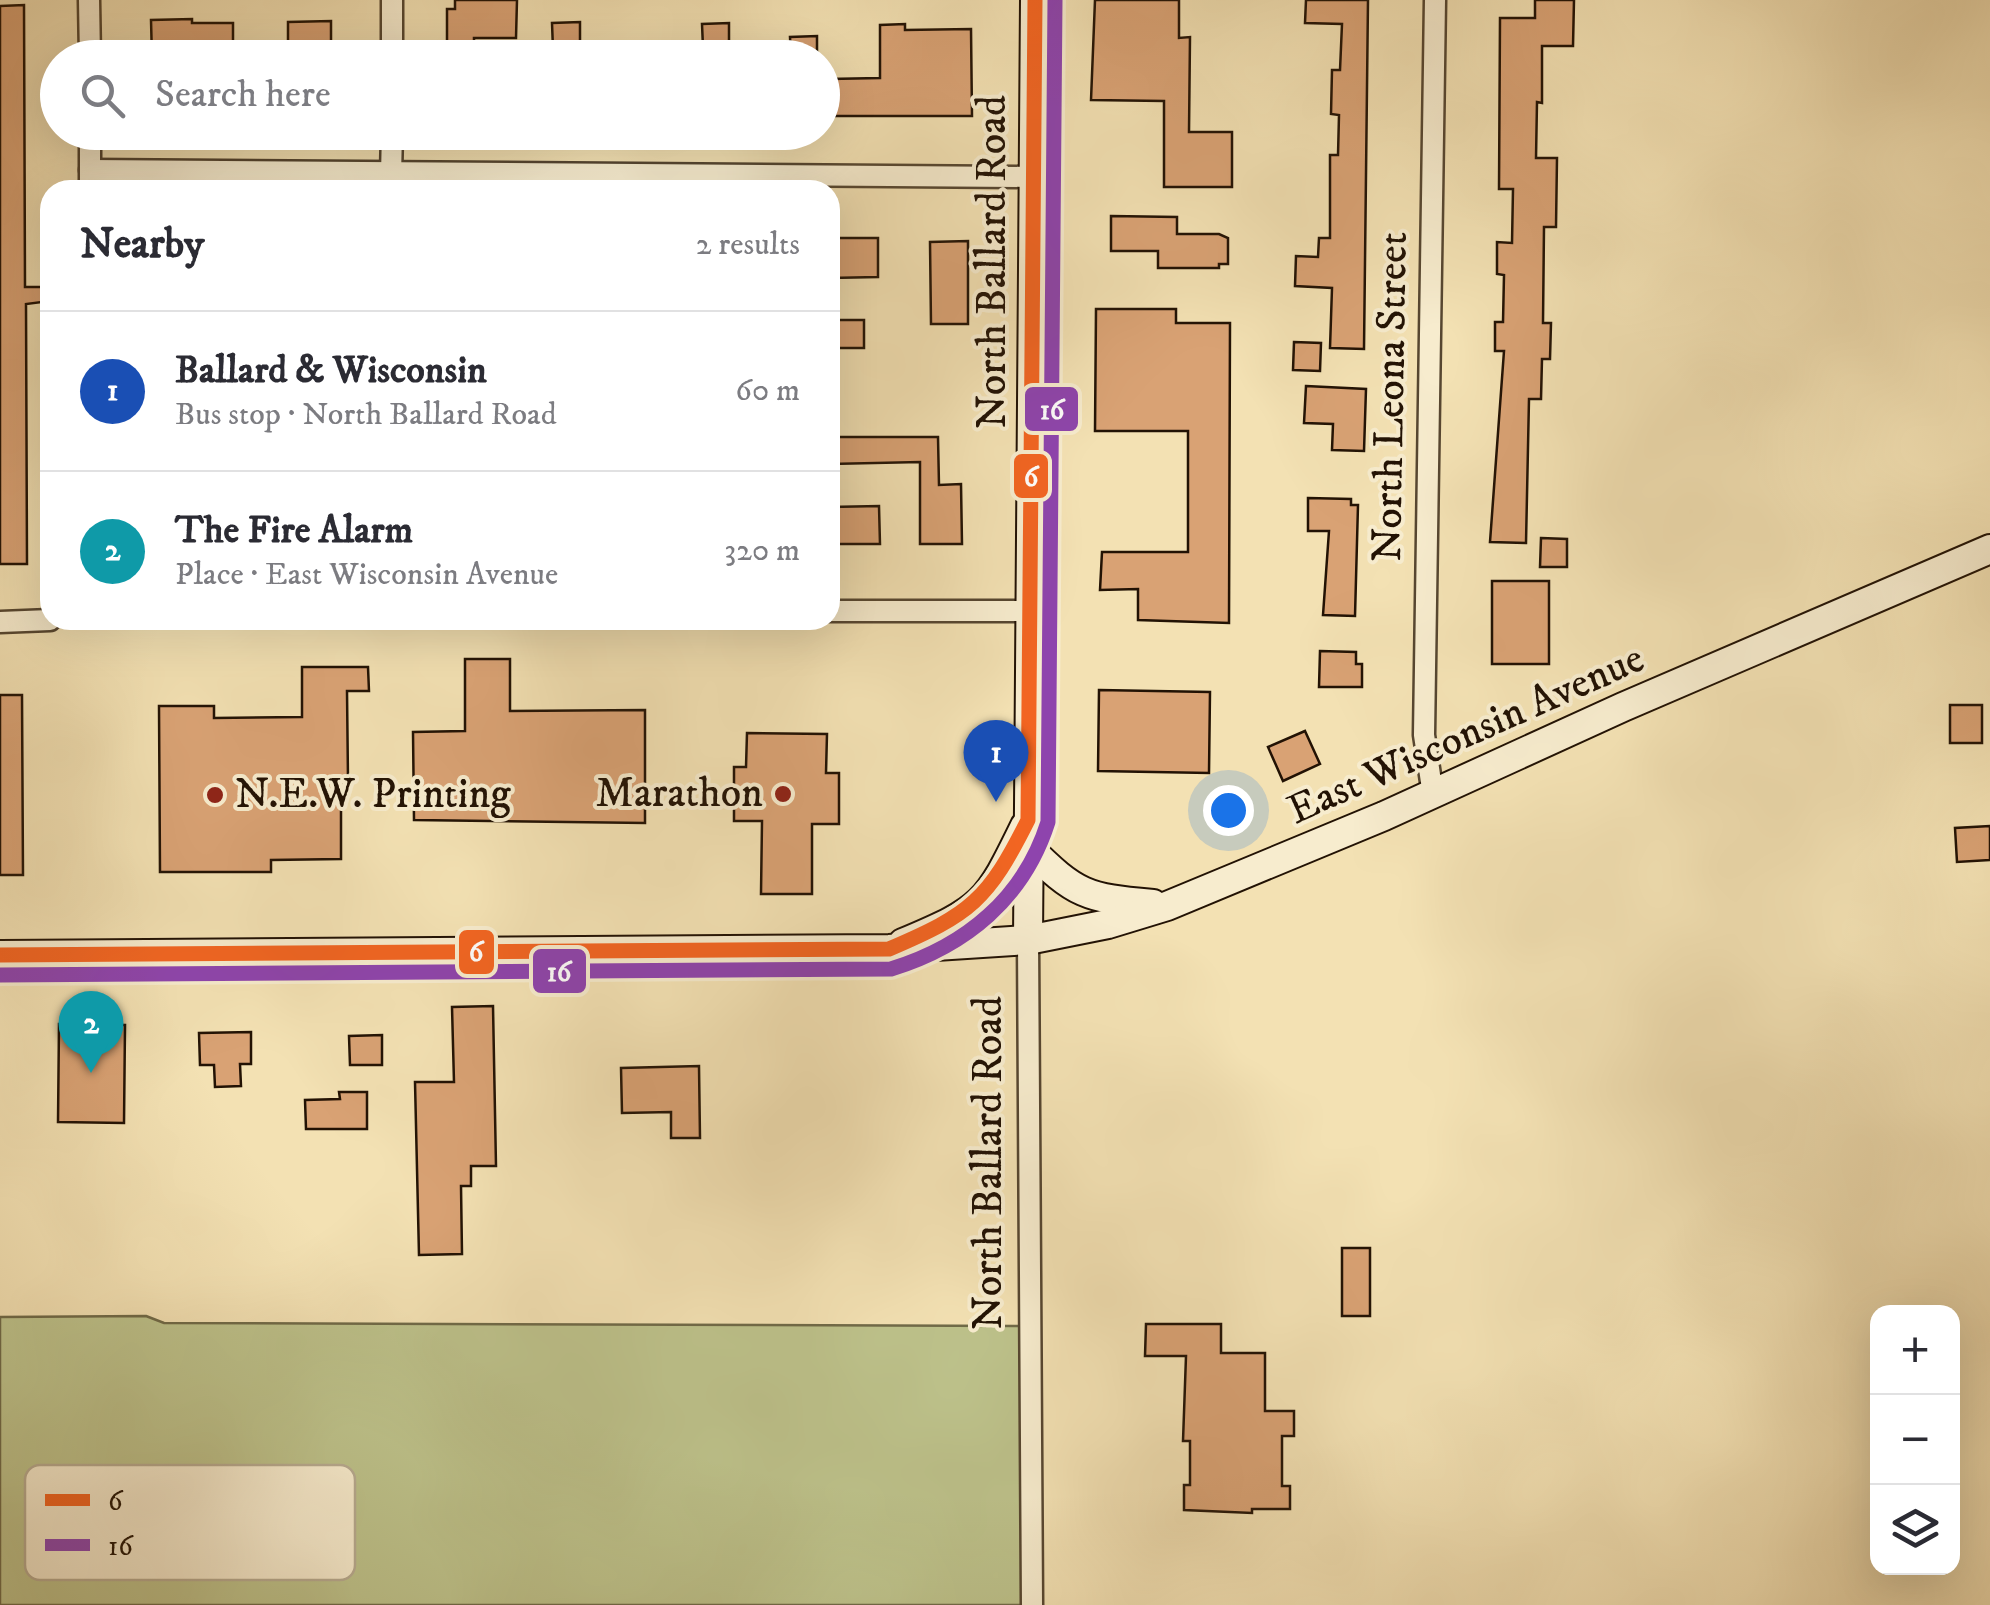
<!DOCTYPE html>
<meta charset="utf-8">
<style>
body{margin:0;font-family:"IM FELL DW Pica",serif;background:#f2f2f3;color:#2b2b33}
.controls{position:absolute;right:30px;bottom:30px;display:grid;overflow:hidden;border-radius:20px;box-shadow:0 10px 40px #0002}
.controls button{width:90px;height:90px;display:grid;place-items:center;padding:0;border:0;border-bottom:2px solid #e1e1e2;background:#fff;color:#2b2b33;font:50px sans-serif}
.you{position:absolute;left:1228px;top:810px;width:35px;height:35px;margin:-25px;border:8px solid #fff;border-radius:50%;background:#1a73e8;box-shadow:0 0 0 15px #1a73e833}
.badge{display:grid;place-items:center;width:65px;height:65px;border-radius:50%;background:#111827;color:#fff;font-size:32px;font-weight:700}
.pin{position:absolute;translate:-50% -82px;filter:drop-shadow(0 2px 5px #0008)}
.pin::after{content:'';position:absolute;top:52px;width:35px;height:30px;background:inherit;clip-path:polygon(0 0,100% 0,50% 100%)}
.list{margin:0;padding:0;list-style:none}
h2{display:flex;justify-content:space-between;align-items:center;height:130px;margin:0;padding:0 40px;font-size:42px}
h2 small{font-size:32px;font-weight:400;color:#7c7c81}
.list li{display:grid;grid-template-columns:65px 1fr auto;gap:30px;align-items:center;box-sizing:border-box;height:160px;padding:0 40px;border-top:2px solid #e1e1e2}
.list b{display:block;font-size:38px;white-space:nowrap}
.list p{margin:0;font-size:32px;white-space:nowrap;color:#7c7c81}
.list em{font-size:32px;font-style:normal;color:#7c7c81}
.icon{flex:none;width:55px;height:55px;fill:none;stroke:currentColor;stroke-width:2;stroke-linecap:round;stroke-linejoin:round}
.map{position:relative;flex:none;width:1990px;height:1605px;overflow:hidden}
.search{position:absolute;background:#fff;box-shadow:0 10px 40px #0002;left:40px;top:40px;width:800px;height:110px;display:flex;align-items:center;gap:25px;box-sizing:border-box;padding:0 35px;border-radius:55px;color:#7c7c81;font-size:38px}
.panel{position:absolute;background:#fff;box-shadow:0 10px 40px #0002;left:40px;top:180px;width:800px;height:450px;border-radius:30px}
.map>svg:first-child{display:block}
</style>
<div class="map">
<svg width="1990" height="1605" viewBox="0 0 1990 1605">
<rect width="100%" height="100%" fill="#f3e1b3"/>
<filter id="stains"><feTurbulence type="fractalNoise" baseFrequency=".002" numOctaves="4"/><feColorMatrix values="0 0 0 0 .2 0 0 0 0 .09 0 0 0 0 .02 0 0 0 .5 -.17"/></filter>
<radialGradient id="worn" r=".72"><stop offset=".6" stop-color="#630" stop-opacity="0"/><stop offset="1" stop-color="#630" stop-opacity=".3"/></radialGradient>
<polygon fill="#bdc28b" stroke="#706a48" stroke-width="2.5" points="146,1316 164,1323 1030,1326 1032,1605 0,1605 0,1317"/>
<g fill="#d9a274" stroke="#221204" stroke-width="2.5">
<polygon points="455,0 517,0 516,38 474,38 474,58 447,58 447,9 455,9"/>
<polygon points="1095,0 1179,0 1179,38 1190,37 1189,132 1232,132 1232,187 1164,187 1164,101 1091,100"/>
<polygon points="1306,0 1368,0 1364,349 1330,348 1332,288 1295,286 1296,256 1318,257 1319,238 1330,238 1330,155 1338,155 1339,115 1331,114 1332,70 1340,70 1342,24 1305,23"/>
<polygon points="1535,0 1574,0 1573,46 1542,46 1542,103 1537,102 1536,158 1557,158 1556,227 1544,227 1543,323 1551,323 1550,359 1542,359 1541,399 1529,399 1526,543 1490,542 1504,351 1495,351 1495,322 1503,322 1504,275 1497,274 1497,242 1512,243 1513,189 1499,189 1500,18 1535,18"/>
<polygon points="24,5 25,287 50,287 50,301 26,304 27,564 0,564 0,6"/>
<polygon points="192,19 192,23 233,23 233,53 152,58 151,20"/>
<polygon points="331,21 331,58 288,58 288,22"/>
<polygon points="580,22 580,49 553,49 552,23"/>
<polygon points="729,23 729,47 703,47 702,24"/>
<polygon points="905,24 905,30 971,29 972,116 829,116 829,79 880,78 880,25"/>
<polygon points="817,36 817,58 791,58 790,37"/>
<polygon points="1111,216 1177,217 1177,234 1219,234 1228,238 1228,264 1219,264 1219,268 1158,268 1158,251 1111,251"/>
<polygon points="830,238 878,238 878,277 830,278"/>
<polygon points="968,241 968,324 931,324 930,242"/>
<polygon points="1096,309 1176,309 1176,323 1230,323 1229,623 1138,620 1138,589 1100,590 1102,552 1188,552 1188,431 1095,431"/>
<rect x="830" y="320" width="34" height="28"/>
<polygon points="1294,342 1321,343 1320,371 1293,370"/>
<polygon points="1306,386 1366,389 1364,451 1332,450 1333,424 1304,423"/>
<polygon points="830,437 938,437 939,485 961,484 962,544 920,544 920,462 830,464"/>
<polygon points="1308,498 1351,499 1351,505 1358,505 1355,616 1323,615 1329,531 1308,531"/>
<polygon points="879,506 880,544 830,544 830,507"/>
<polygon points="1541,538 1567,539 1567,567 1540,567"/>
<rect x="1492" y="581" width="57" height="83"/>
<polygon points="1320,651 1356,652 1356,664 1362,664 1362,687 1319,687"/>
<polygon points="465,659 510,659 510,711 645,710 645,823 414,820 413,732 465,731"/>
<polygon points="302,667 368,667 369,691 347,691 348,780 341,780 341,859 271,860 271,872 160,872 159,706 214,706 214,718 302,717"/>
<polygon points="1099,690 1210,692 1209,773 1098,771"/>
<polygon points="0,695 22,695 23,875 0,875"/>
<rect x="1950" y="705" width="32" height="38"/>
<polygon points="1305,731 1320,764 1283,781 1268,747"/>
<polygon points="747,733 827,734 826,773 839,773 839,824 812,824 812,894 761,894 762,821 734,821 734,767 746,767"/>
<polygon points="1990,826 1990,860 1957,862 1955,828"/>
<polygon points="493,1006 496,1166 471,1166 471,1186 461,1186 462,1254 419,1255 415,1082 454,1082 452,1007"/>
<polygon points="59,1024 125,1025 124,1123 58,1122"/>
<polygon points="251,1032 251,1064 240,1064 241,1086 215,1087 214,1065 200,1065 199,1033"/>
<polygon points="382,1035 382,1065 350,1065 349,1036"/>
<polygon points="699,1066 700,1138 671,1138 671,1112 622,1113 621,1068"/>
<polygon points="339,1092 367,1092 367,1129 306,1129 305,1100 340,1099"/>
<rect x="1342" y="1248" width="28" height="68"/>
<polygon points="1146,1324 1221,1324 1221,1353 1265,1353 1265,1411 1294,1411 1294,1436 1282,1436 1282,1486 1290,1486 1290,1509 1252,1509 1252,1513 1184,1510 1184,1485 1190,1485 1190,1441 1183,1441 1186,1356 1145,1356"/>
</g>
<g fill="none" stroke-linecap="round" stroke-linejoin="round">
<defs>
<g id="minor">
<polyline points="89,0 90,58"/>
<polyline points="392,58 392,0"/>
<polyline points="90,132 90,190"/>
<polyline points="90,170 1034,177"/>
<polyline points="391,175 392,132"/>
<polyline points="830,611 1031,611"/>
<polyline points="0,622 50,620"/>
<polyline points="1433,795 1424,735 1435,0"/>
<polyline points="1028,940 1032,1605"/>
</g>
<g id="secondary">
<path d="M1028 847C1076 895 1086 898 1153 904"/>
<polyline points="1028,940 1035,0"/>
<path d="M903 943C984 909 987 904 1025 826"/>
<polyline points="0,955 889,949 1028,940 1108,924 1167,906 1384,816 1623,707 1990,549"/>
</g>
</defs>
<use href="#minor" stroke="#564630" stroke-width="25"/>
<use href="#secondary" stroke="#221204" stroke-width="32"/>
<use href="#minor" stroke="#f7ecce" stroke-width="20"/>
<use href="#secondary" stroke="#f7ecce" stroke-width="28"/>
<defs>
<path id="bus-1" d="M0 955 889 949C971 914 988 900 1028 820L1035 0"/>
<path id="bus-2" d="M0 975 891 969C966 946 1024 898 1048 822L1055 0"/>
</defs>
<use href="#bus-1" stroke="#f7ecce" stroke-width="22"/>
<use href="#bus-2" stroke="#f7ecce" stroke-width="22"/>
<use href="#bus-1" stroke="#f26522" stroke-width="15"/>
<use href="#bus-2" stroke="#8e44ad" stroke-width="15"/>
</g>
<g fill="#8f2418" stroke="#f7ecce" stroke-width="4">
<circle cx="783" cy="794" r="10"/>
<circle cx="215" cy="795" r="10"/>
</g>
<g text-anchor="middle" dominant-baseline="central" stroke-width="8" stroke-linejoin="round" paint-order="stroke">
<g font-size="42" fill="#221204" stroke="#f7ecce">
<text transform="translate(993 262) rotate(-90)">North Ballard Road</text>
<text transform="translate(1391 397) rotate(-89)">North Leona Street</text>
<text transform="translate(1466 735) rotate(-24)">East Wisconsin Avenue</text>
<text transform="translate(989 1163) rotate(-90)">North Ballard Road</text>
</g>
<g font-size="42" fill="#221204" stroke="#f7ecce" text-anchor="end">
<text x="763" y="794">Marathon</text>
<text x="235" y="795" text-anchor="start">N.E.W. Printing</text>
</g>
</g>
<rect x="25" y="1465" width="330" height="115" rx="15" fill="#f7ecce" stroke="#b7ab91" stroke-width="2.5"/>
<rect x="45" y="1494" width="45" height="12" fill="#f26522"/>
<rect x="45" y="1539" width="45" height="12" fill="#8e44ad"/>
<g font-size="28" fill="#221204">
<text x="108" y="1510">6</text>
<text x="108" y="1555">16</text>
</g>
<g stroke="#f7ecce" stroke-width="4">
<rect x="1023" y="385" width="57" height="48" rx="10" fill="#8e44ad"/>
<rect x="1012" y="452" width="38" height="48" rx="10" fill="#f26522"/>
<rect x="457" y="928" width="39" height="48" rx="10" fill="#f26522"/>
<rect x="531" y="947" width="57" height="48" rx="10" fill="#8e44ad"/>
</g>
<g font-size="28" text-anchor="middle" font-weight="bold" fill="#fff">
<text x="1052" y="419">16</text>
<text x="1031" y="486">6</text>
<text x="476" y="961">6</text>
<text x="559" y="981">16</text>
</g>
<rect width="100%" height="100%" filter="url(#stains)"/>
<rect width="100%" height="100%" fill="url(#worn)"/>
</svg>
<div class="controls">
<button>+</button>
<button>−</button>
<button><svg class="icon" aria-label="layers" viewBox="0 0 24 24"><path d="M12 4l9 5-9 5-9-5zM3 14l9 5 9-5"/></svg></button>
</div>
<div class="you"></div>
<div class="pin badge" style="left:996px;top:802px;background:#1a4fb4">1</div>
<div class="pin badge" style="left:91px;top:1073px;background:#0f9aa8">2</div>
<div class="search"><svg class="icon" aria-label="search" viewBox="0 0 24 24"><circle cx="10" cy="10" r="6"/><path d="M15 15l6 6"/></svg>Search here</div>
<section class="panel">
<h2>Nearby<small>2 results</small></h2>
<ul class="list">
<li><span class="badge" style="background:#1a4fb4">1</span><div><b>Ballard &amp; Wisconsin</b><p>Bus stop · North Ballard Road</p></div><em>60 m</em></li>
<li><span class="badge" style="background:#0f9aa8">2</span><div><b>The Fire Alarm</b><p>Place · East Wisconsin Avenue</p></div><em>320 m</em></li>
</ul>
</section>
</div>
